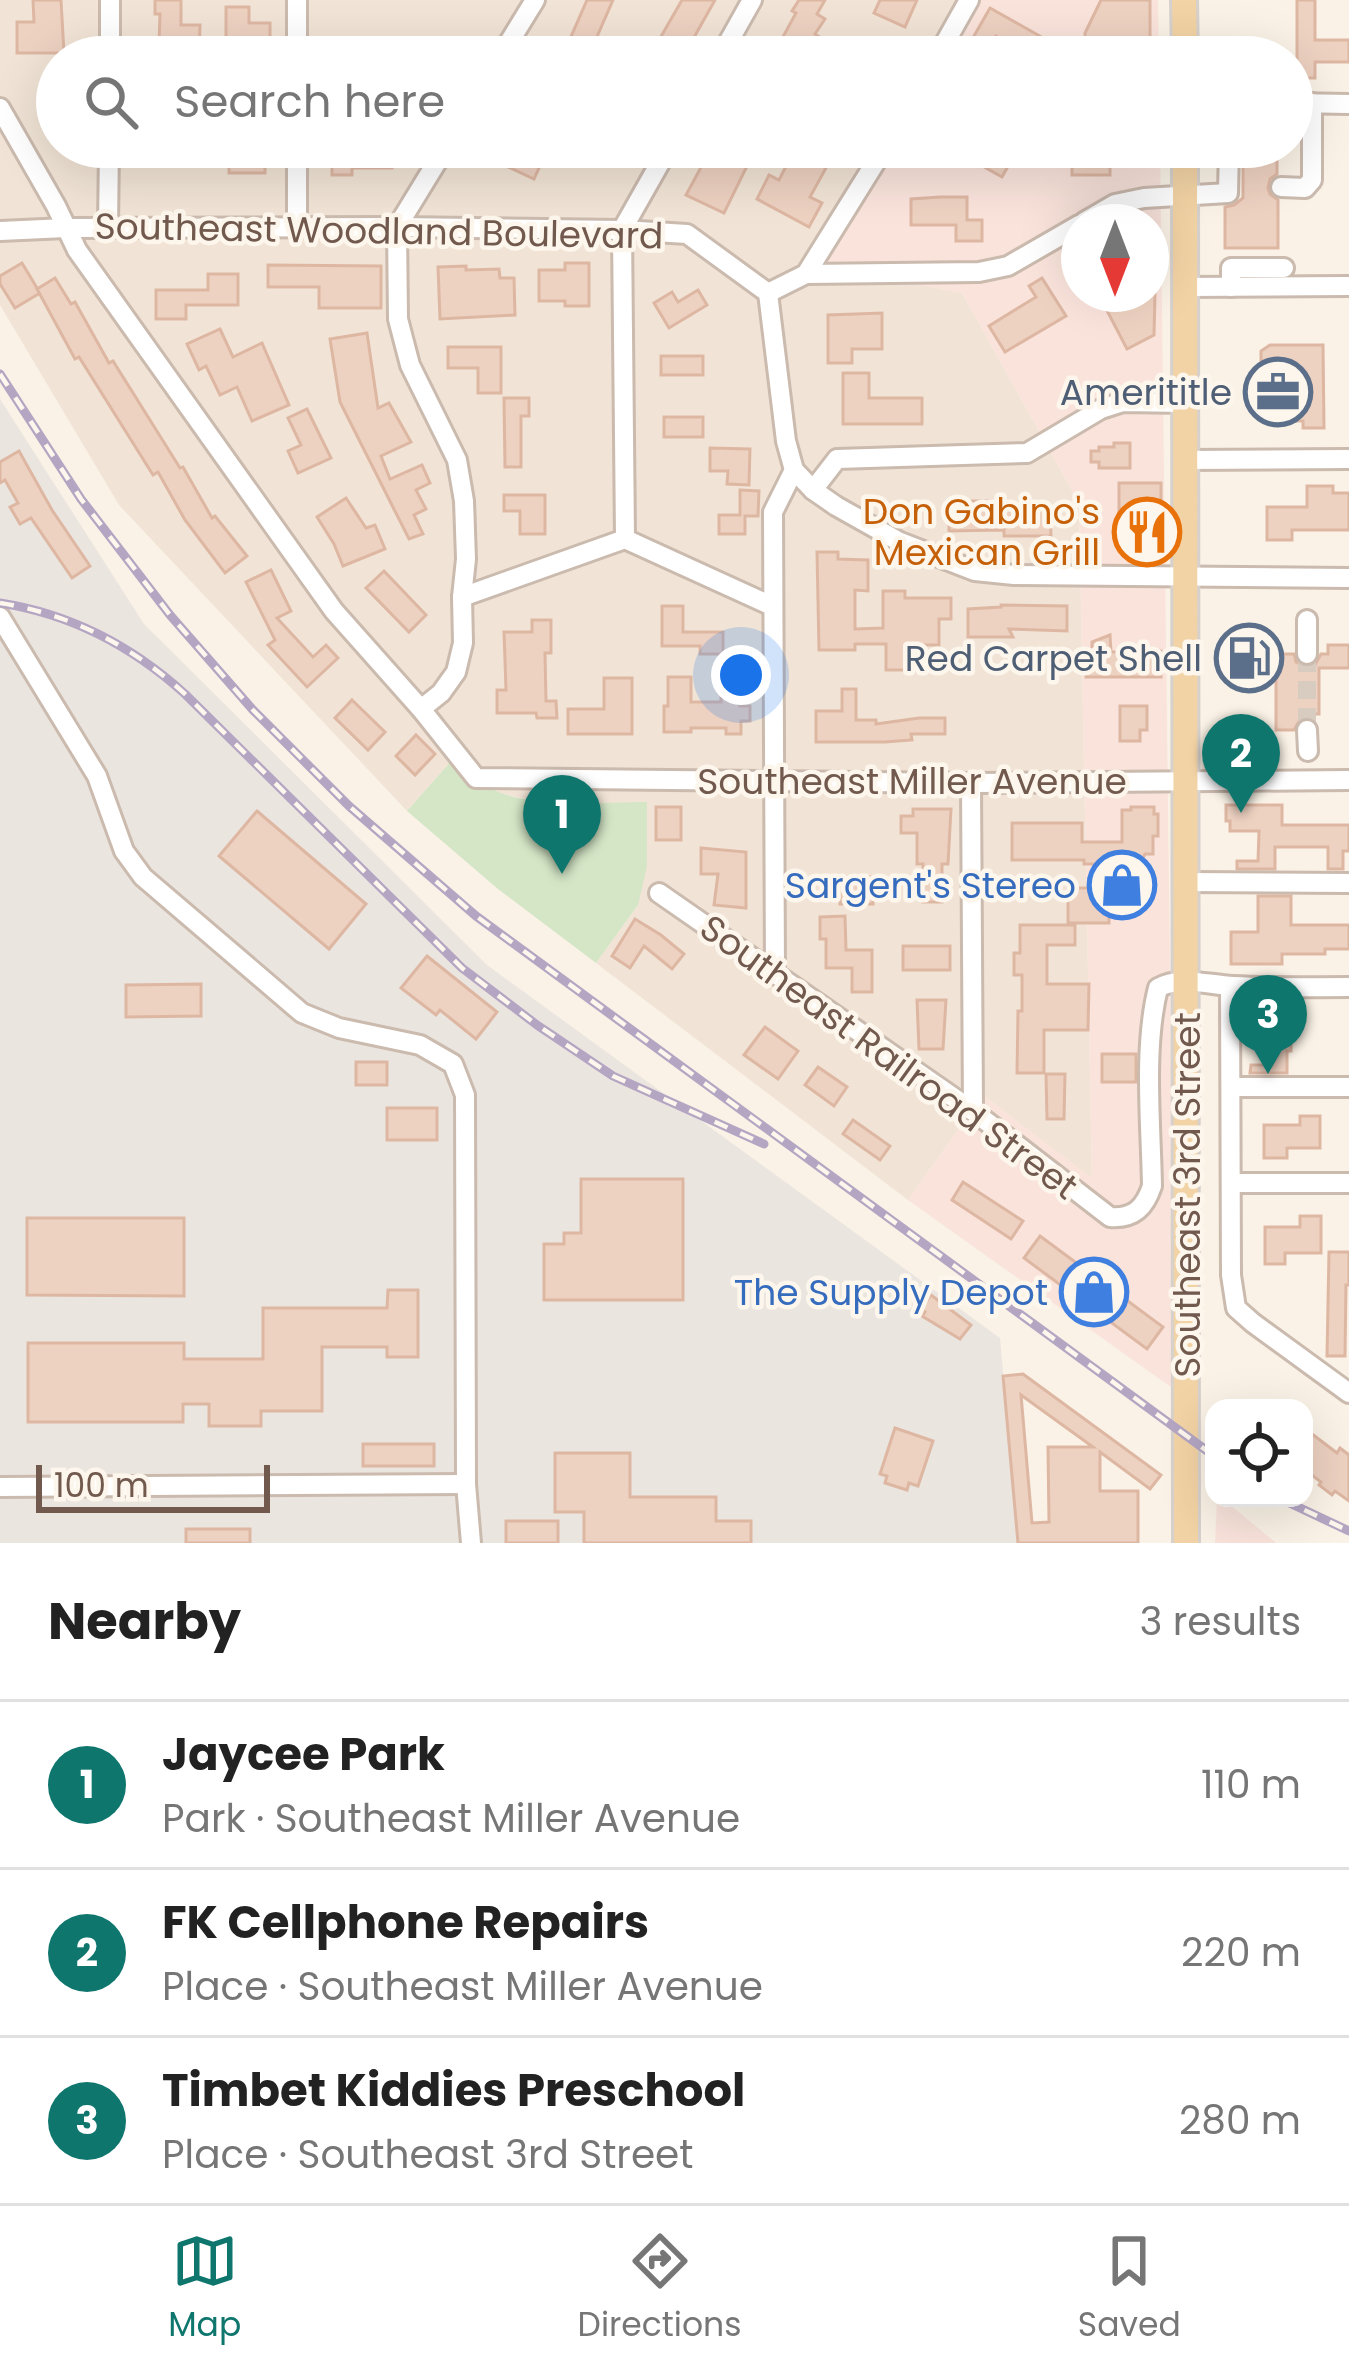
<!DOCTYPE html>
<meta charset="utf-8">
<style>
body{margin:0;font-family:Poppins,sans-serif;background:#f2f2f2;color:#222}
.controls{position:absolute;right:36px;bottom:36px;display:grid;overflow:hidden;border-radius:24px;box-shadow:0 12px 48px #0002}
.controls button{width:108px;height:108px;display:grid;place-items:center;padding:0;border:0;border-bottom:3px solid #e0e0e0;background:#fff;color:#222;font:60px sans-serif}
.compass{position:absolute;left:1061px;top:204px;width:108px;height:108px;border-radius:50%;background:#fff;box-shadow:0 12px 48px #0002;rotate:180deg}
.scale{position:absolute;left:36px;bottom:30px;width:234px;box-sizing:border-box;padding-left:12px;border:6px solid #71594e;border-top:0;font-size:33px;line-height:42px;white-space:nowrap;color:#71594e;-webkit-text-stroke:9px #fdf6ec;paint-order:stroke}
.you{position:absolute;left:741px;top:675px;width:42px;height:42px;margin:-30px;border:9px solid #fff;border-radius:50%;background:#1a73e8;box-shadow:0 0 0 18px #1a73e833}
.badge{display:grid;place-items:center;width:78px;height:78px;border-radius:50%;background:#0f766e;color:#fff;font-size:39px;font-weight:700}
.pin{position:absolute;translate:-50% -99px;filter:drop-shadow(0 3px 6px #0008)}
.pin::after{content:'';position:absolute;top:63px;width:42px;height:36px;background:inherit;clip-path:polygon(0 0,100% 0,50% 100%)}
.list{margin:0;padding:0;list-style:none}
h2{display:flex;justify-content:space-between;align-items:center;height:156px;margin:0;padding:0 48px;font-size:51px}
h2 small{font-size:39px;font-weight:400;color:#767676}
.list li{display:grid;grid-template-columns:78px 1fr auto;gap:36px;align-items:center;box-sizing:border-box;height:168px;padding:0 48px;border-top:3px solid #e0e0e0}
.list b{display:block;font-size:45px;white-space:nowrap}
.list p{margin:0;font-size:39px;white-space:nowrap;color:#767676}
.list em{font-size:39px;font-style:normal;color:#767676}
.icon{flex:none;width:66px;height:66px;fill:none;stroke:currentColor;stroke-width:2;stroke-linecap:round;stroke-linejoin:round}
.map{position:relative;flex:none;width:1349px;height:1543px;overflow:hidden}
.search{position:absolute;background:#fff;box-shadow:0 12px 48px #0002;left:36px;right:36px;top:36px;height:132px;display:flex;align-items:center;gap:30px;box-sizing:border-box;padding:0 42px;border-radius:66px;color:#767676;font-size:45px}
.sheet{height:660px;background:#fff}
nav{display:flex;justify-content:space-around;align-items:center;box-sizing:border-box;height:168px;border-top:3px solid #e0e0e0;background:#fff;font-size:33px;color:#767676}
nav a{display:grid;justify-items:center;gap:6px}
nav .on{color:#0f766e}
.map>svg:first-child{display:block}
</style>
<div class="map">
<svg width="1349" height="1543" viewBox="0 0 1349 1543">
<rect width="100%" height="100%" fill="#faf2e6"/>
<polygon fill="#f1e4d6" points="0,0 962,0 928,57 57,57 57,147 875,147 807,262 962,293 1079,503 1092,1179 983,1095 908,1200 596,963 638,905 574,802 537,801 502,794 485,786 453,759 407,811 119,505 0,305"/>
<g fill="#f9e3db" fill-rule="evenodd">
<polygon points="962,0 1158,0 1159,57 928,57"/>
<path d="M875 147H1160L1175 1390 908 1200 983 1095 1092 1178 1079 503 962 293 807 263ZM1079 222H1151V294H1079Z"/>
<polygon points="1217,1498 1222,1498 1276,1543 1215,1543"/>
</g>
<polygon fill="#ebe5e0" points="0,399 144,624 487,965 1000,1338 1018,1543 0,1543"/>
<path fill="#d4e6c6" d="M453 759C468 771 482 786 501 793 546 809 600 802 647 802V866L638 905 596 963 498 889 407 811Z"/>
<g fill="#edd1c1" stroke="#deb7a3" stroke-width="3" fill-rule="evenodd">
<polygon points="33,0 61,0 64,53 17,53 17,22 34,22"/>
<polygon points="155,0 181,0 181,25 200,25 199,57 176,57 177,45 159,44 160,14 155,14"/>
<polygon points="587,0 613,0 592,48 570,39"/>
<polygon points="682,0 715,0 683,57 631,57 641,39 655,47"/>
<polygon points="799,0 825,0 817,14 825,19 815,34 821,38 811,57 772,57 796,13 792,11"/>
<polygon points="880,0 917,0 905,27 874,13"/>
<polygon points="1101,0 1150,0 1150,43 1147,43 1147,57 1085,57 1085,33"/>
<polygon points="1297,0 1315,0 1315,40 1349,40 1349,62 1315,62 1315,78 1297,78"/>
<polygon points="226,7 249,7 249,23 270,23 270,57 231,57 231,47 226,47"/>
<polygon points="990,8 1077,57 1032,57 996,36 984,57 962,57"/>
<polygon points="229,147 275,147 275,159 265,159 265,173 229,173"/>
<polygon points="332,147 392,147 392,168 352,168 352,175 332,175"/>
<polygon points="498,147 519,147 543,159 534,179 493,160"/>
<polygon points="712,147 723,147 750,160 724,213 686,195"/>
<polygon points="796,147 812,147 806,158 826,168 810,197 822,203 809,227 757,199 769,175 779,180"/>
<polygon points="949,147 992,147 1012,159 1002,177"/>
<polygon points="1094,147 1110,147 1110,175 1072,175 1072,150 1094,150"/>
<polygon points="1243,147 1277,147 1277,174 1270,179 1268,188 1270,194 1278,200 1278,248 1225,248 1225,207 1234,205 1243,198"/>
<polygon points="940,197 967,197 967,220 982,220 982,241 956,241 956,225 911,225 911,199"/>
<polygon points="22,263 40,293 15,308 0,284 0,276"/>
<polygon points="565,263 589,263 589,306 565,306 565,301 539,301 539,270 565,270"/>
<polygon points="268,265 381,266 381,308 319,308 319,287 268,287"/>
<polygon points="466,266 466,270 499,269 500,278 514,278 515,315 440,319 438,267"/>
<polygon points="208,274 238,274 238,305 186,305 186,319 156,319 156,290 208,290"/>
<polygon points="55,278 71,304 75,302 109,363 113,361 180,468 183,467 212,518 215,516 247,556 225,573 185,520 158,472 153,475 79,357 75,359 37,289"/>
<polygon points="1042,278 1066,316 1005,352 989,326 1036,297 1029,286"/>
<polygon points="698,290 707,305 669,328 654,303 672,292 678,302"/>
<polygon points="1121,294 1155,294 1154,335 1127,349 1103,303"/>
<polygon points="882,313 882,349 852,349 852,363 828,363 828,315"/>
<polygon points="220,329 233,357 262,343 289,405 252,421 237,387 220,395 206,366 199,370 187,344"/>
<polygon points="367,333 378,408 389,403 411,442 381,456 390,479 422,465 430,483 416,490 426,509 414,515 423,534 409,539 340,402 330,339"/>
<polygon points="1270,345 1323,345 1324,428 1303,428 1303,421 1270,421 1270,408 1261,408 1261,351"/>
<polygon points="448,347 501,347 501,393 478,393 478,368 448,368"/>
<rect x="661" y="356" width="42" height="19"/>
<polygon points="843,373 869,373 869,398 922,398 922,424 843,424"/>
<polygon points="504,398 529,398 529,416 521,416 521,467 505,467"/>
<polygon points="307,409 331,458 298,473 288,451 301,445 288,418"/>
<rect x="664" y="417" width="39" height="20"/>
<polygon points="1114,443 1130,443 1130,468 1099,468 1099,462 1091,462 1091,451 1099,451 1099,447 1114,447"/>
<polygon points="710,448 750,449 749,485 727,484 728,471 710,471"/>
<polygon points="19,451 52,510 90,566 72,578 31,518 20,524 10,507 18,503 5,480 0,483 0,462"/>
<polygon points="1119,483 1161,483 1161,546 1132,546 1132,518 1119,518"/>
<polygon points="1307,486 1333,486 1333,493 1349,493 1349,530 1292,530 1292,540 1267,540 1267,507 1307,507"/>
<polygon points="740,490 759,491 758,516 745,516 745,534 719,534 719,515 740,515"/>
<polygon points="504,495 545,495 545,534 520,534 520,511 504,511"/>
<polygon points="346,498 366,528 375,525 385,549 343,566 334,544 317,517"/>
<polygon points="968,501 990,501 990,509 1050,508 1051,536 1004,536 1004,530 949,531 949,512 968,512"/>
<polygon points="817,552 838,552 838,559 868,560 868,591 855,590 855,629 883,628 883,591 905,591 905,598 951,598 951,619 939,619 939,645 913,645 913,670 886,670 886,644 855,644 855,650 819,650"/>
<polygon points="271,570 291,611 277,618 313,657 326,645 338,658 307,687 268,645 275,640 246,582"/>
<polygon points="384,571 426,615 409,632 366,588"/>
<polygon points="1001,605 1067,606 1067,631 1009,629 1013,637 968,637 968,609 1001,607"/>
<polygon points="662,606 683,606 683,632 723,632 723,654 700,654 700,646 662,646"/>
<polygon points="532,620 551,620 551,653 545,653 546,701 556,701 557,718 537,718 536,713 497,713 497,690 506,690 504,632 532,632"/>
<polygon points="1110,635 1111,652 1161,651 1161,677 1086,677 1086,657 1092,657 1092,642"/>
<polygon points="1229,639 1269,639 1269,654 1294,654 1296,662 1306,667 1315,665 1321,654 1328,654 1328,645 1349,645 1349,668 1319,668 1319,714 1313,714 1313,718 1301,718 1294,730 1276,730 1276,678 1229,678"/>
<polygon points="668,677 691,677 691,702 721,702 721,679 739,679 740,706 750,706 750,721 741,721 741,734 726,734 726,728 691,728 691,732 664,732 664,706 668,706"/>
<polygon points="604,678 632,678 632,734 568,734 568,709 604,709"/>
<polygon points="842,689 856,689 856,720 876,720 876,724 919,718 945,718 945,734 911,734 912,740 885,742 816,742 816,711 842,711"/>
<polygon points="352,700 385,732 368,750 335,718"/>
<polygon points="1120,706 1147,706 1147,730 1140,730 1140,741 1120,741"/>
<polygon points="416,735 435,754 415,775 396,756"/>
<polygon points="1226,805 1282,805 1282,825 1349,825 1349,851 1343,851 1343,869 1328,869 1328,847 1275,847 1275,869 1237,869 1237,861 1258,861 1259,831 1230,831 1230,821 1226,821"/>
<rect x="656" y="807" width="25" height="33"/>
<polygon points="1131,807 1154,807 1154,814 1158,814 1158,836 1153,836 1153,854 1145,854 1143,858 1143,893 1109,893 1109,923 1068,923 1068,888 1100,888 1100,864 1084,864 1084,860 1012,860 1012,823 1082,823 1082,842 1122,842 1122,810 1131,810"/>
<polygon points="913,809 951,809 948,864 942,864 942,902 923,902 923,864 917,864 917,833 901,833 901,816 913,816"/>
<polygon points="257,811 366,904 329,949 219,856"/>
<polygon points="701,848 746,852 746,908 714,905 718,874 701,874"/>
<rect x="840" y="877" width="33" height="27"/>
<polygon points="1258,896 1291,896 1291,925 1349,925 1349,949 1325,949 1325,954 1282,954 1282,964 1231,964 1231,932 1258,932"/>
<polygon points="845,916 846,950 872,950 872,992 852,992 852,968 826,968 826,939 820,939 820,917"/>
<polygon points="635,919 661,935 684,954 672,969 644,946 630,968 612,956"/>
<polygon points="1020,925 1075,925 1075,945 1047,945 1047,984 1089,984 1088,1030 1044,1030 1044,1073 1017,1073 1018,1011 1022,1011 1022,975 1014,975 1014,953 1020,953"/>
<rect x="903" y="946" width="47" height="24"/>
<polygon points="427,956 497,1012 476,1039 440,1010 436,1015 401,988"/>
<polygon points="201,984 201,1016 126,1017 126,985"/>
<polygon points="917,1000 946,1000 943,1049 919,1049"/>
<polygon points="1271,1015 1291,1015 1291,1051 1287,1051 1287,1073 1250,1073 1251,1065 1271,1065"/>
<polygon points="765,1027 798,1051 778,1079 744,1055"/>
<rect x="1102" y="1054" width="34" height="28"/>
<rect x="356" y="1062" width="31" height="23"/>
<polygon points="818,1067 847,1087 834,1106 805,1085"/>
<polygon points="1046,1074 1065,1074 1064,1119 1047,1119"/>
<rect x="387" y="1108" width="50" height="32"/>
<polygon points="1300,1116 1320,1116 1320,1148 1287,1148 1287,1158 1264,1158 1264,1125 1300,1125"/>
<polygon points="853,1120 890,1146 880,1160 843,1134"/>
<polygon points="581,1179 683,1179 683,1300 544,1300 544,1244 564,1244 564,1233 581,1233"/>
<polygon points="963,1182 1023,1221 1011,1239 952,1200"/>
<polygon points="1300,1216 1321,1216 1321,1253 1285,1253 1285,1264 1265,1264 1265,1227 1300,1227"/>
<polygon points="27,1218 184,1218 184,1296 27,1295"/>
<polygon points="1040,1236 1163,1327 1147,1349 1024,1258"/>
<polygon points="1329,1252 1349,1252 1349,1285 1346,1285 1345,1356 1327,1356"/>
<polygon points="388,1290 418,1290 418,1357 387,1357 387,1347 322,1347 322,1411 261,1411 261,1426 209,1426 209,1404 183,1404 183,1422 28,1422 28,1343 184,1343 184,1359 263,1359 263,1308 387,1308"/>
<polygon points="931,1295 971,1325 960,1339 922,1316 925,1312 921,1309"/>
<path d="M1023 1374 1161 1475 1150 1489 1100 1452V1491H1138V1543H1018L1003 1376ZM1021 1395 1093 1447H1048L1049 1522 1032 1523Z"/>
<polygon points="895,1428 933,1441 918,1486 909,1483 907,1490 885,1483 887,1476 880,1474"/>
<polygon points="1312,1434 1337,1453 1340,1448 1349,1455 1349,1501 1335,1491 1332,1495 1319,1485 1321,1482 1304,1469 1304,1446"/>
<rect x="363" y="1444" width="71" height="22"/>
<polygon points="555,1453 630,1453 630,1497 716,1497 716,1521 751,1521 751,1543 584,1543 584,1512 555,1512"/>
<rect x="506" y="1521" width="52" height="22"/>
<rect x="186" y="1529" width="64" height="14"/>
</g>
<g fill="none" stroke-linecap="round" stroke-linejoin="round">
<polyline stroke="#d8ccc0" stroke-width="18" stroke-dasharray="18 9" stroke-linecap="butt" points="1307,654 1307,730"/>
<defs>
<g id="minor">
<polyline points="110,57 110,0"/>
<polyline points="297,57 297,0"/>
<polyline points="500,57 535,0"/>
<polyline points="720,57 752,0"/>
<polyline points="937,57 969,0"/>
<polyline points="1292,103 1349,104"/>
<polyline points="0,108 56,206 77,250 334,611 421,709 476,778 971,783 1349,780"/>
<polyline points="1281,187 1305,188 1312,180 1312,103"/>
<polyline points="1084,222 1115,204 1144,198 1228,193 1229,147"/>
<polyline points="297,227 297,147"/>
<polyline points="108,228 109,147"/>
<polyline points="0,231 66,228 397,227 622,230 687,234 768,293 786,441 794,470 813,490 836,506 900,542 975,571 1014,575 1349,578"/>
<polyline points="806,274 979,272 1008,266 1079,225"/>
<polyline points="1185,287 1349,286"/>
<polyline points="1231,287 1231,268 1284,268"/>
<polyline points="768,293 806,274 885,147"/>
<polyline points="1185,460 1349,459"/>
<polyline points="813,490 837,459 1027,453 1101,409 1123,402 1185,403"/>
<polyline points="625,539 622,230 669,147"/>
<polyline points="462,597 625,539 772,606"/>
<polyline points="0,617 97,776 124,851 143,877 302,1013 339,1028 420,1045 453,1064 465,1095 466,1484 471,1543"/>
<polyline points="1307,620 1307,654"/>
<polyline points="421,709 441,693 456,672 463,643 462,597 466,559 464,501 457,460 410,365 398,319 397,227 446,147"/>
<polyline points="1307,730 1308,751"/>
<polyline points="971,783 973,1111"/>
<polyline points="1186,882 1349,883"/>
<path d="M659 893 973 1111 1110 1217C1134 1219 1145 1207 1152 1186 1151 1125 1143 1047 1158 988 1180 975 1208 985 1233 986 1272 988 1310 987 1349 987"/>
<polyline points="775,974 773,512 794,470"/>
<polyline points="1230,986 1231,1275 1236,1308 1253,1323 1349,1393"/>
<polyline points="1231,1087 1349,1087"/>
<polyline points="1232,1183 1349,1183"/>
<polyline points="0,1487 466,1484"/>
</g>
<g id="major">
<polyline points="1184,0 1185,57"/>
<polyline points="1185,147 1186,1543"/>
</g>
</defs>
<use href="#minor" stroke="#cbbaae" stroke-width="24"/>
<use href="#major" stroke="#d7d1cd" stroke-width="30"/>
<use href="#minor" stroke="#fff" stroke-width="18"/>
<use href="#major" stroke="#f2d3a5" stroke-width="24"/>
<defs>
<g id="rail">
<polyline points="0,374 81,499 170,615 253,710 349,806 476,916 1214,1456"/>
<path d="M0 603C71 614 132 646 185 694L462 968 537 1025 613 1076 764 1144"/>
<polyline points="1279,1498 1349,1531"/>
</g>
</defs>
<use href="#rail" stroke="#b4a6c3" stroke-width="9"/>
<use href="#rail" stroke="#fdf6ec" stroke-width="4.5" stroke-dasharray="14" stroke-linecap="butt"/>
</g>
<defs>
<symbol id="office-ring" viewBox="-11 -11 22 22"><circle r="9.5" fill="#fdf6ec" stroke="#5c6f8a" stroke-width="1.5"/><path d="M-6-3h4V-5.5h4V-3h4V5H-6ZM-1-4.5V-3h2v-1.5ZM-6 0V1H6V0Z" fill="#5c6f8a"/></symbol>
<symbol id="restaurant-ring" viewBox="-11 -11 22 22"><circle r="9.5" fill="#fdf6ec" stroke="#e8710a" stroke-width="1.5"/><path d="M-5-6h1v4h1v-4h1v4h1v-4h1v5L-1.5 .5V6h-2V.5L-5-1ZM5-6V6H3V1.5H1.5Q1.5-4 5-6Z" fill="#e8710a"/></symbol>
<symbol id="fuel-ring" viewBox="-11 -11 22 22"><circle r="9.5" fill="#fdf6ec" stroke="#5c6f8a" stroke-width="1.5"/><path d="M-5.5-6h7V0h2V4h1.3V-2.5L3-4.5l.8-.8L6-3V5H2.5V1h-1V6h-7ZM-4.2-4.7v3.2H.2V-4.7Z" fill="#5c6f8a"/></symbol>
<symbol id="shop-ring" viewBox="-11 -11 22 22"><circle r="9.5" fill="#fdf6ec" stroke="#3f7fe0" stroke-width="1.5"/><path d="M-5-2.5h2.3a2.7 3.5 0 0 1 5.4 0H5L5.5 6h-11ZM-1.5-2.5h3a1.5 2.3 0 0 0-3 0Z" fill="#3f7fe0"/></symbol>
</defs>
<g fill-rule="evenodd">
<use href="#office-ring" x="1240" y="354" width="76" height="76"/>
<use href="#restaurant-ring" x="1109" y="494" width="76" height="76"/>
<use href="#fuel-ring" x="1211" y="620" width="76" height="76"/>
<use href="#shop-ring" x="1084" y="847" width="76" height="76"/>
<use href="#shop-ring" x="1056" y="1254" width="76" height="76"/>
</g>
<g text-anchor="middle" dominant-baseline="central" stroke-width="9" stroke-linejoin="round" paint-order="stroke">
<g font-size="36" fill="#71594e" stroke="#fdf6ec">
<text transform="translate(379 231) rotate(1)">Southeast Woodland Boulevard</text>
<text x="912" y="781">Southeast Miller Avenue</text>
<text transform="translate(889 1057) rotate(36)">Southeast Railroad Street</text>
<text transform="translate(1187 1195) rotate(-90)">Southeast 3rd Street</text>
</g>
<g font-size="36" fill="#4e5e75" stroke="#fdf6ec" text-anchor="end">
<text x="1232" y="392">Amerititle</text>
<text x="1202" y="658">Red Carpet Shell</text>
</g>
<g font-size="36" fill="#c56008" stroke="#fdf6ec" text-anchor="end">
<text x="1100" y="511">Don Gabino's<tspan x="1100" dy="41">Mexican Grill</tspan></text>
</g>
<g font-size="36" fill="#366cbe" stroke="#fdf6ec" text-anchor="end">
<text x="1076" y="885">Sargent's Stereo</text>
<text x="1048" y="1292">The Supply Depot</text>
</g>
</g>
</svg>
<div class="controls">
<button><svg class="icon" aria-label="locate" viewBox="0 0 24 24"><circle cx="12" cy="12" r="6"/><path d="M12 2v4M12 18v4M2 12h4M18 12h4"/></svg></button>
</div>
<svg class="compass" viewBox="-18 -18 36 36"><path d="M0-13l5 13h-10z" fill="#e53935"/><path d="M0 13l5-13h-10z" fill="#767676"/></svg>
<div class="scale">100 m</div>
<div class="you"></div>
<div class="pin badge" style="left:562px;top:874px">1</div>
<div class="pin badge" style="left:1241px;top:813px">2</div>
<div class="pin badge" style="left:1268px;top:1074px">3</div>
<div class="search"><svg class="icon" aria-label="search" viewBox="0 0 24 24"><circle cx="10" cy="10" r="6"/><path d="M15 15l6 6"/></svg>Search here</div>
</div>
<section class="sheet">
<h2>Nearby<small>3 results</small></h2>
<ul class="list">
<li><span class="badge">1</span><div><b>Jaycee Park</b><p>Park · Southeast Miller Avenue</p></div><em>110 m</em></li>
<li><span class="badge">2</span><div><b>FK Cellphone Repairs</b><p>Place · Southeast Miller Avenue</p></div><em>220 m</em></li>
<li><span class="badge">3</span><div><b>Timbet Kiddies Preschool</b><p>Place · Southeast 3rd Street</p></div><em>280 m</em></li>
</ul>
</section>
<nav>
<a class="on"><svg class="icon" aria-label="map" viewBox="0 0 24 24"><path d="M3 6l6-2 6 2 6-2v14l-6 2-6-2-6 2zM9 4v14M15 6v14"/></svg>Map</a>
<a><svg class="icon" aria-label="directions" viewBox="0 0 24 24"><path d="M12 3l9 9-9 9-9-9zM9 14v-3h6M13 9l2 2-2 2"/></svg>Directions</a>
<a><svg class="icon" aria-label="saved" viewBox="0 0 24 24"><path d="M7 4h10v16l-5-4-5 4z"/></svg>Saved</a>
</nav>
